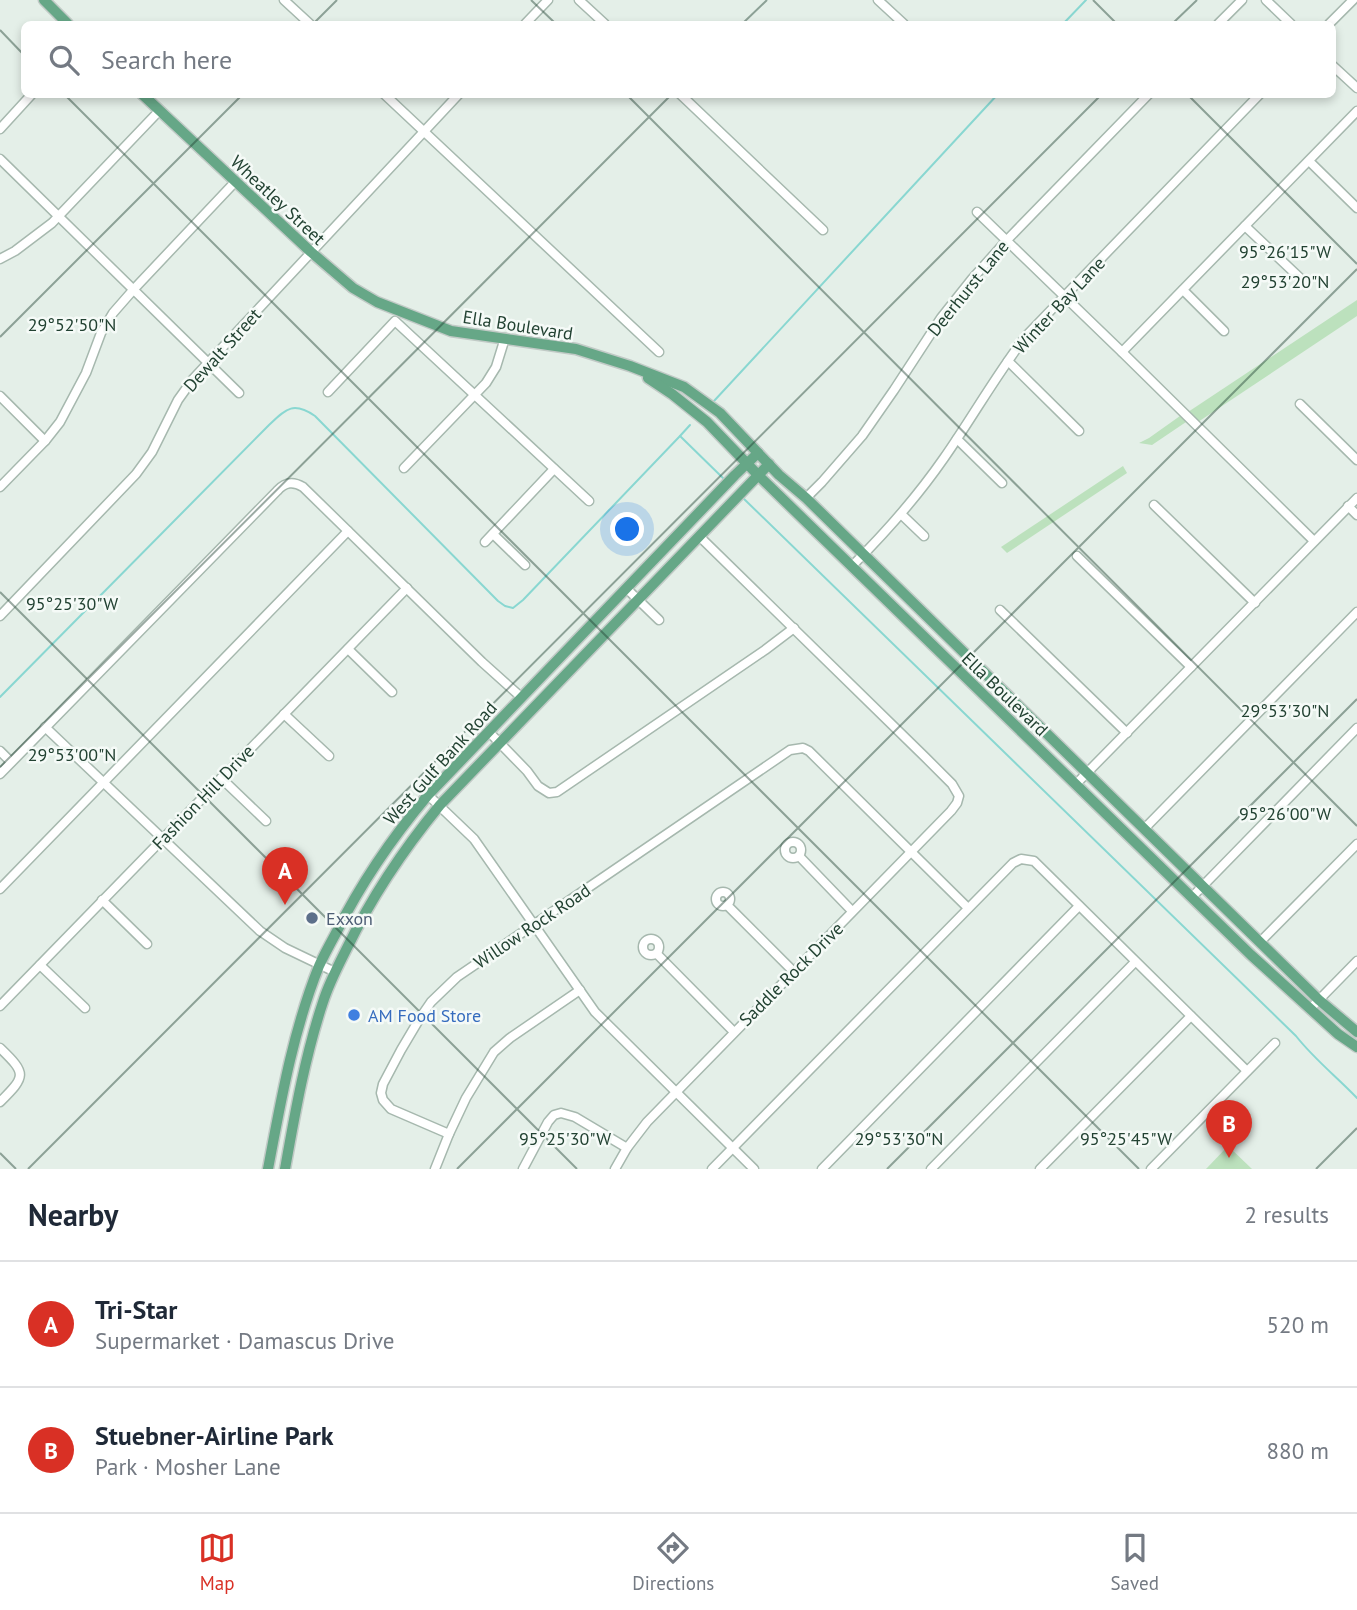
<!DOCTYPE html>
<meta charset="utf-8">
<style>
body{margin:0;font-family:"PT Sans",sans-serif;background:#f2f2f3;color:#1f2937}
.you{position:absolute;left:628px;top:530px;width:24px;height:24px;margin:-18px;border:5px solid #fff;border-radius:50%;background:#1a73e8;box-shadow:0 0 0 10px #1a73e833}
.badge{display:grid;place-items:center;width:46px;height:46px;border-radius:50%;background:#d93025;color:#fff;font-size:23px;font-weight:700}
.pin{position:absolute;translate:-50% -58px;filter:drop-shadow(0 2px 4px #0008)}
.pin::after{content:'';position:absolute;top:37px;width:24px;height:21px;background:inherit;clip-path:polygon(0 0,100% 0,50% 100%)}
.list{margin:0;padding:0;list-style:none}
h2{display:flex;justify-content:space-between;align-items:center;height:91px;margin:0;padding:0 28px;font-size:30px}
h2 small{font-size:23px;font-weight:400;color:#747a83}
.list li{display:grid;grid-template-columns:46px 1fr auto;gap:21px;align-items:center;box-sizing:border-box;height:126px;padding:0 28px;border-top:2px solid #e0e1e3}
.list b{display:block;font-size:26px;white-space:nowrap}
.list p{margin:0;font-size:23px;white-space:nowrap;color:#747a83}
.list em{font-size:23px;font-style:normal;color:#747a83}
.icon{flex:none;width:38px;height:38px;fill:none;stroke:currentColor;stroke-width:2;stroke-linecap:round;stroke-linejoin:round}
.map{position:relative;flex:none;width:1357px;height:1169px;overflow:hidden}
.search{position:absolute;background:#fff;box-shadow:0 4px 10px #0003;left:21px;right:21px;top:21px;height:77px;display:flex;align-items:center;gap:18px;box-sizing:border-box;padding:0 24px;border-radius:10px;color:#747a83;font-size:26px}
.sheet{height:343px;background:#fff}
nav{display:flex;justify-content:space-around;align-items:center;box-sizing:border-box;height:98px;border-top:2px solid #e0e1e3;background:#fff;font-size:19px;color:#747a83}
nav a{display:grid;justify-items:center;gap:4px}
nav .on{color:#d93025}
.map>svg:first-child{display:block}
</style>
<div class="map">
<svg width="1357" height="1169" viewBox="0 0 1357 1169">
<rect width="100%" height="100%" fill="#e4efe8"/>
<g fill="#bce1bd">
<polygon points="1357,300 1357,316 1198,422 1188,412"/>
<polygon points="1180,416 1186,422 1152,445 1139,443 1149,438"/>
<polygon points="1123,466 1127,473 1007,553 1001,547"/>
<polygon points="1228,1146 1252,1169 1206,1169"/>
</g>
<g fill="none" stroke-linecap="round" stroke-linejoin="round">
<g stroke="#89d7d1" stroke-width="2">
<polyline points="1063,24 1086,0"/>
<polyline points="714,401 998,94"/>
<polyline points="680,436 690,425"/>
<path d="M742 497 1296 1036C1314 1059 1337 1077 1357 1098"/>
<path d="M0 697 269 425C286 409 293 401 315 416L498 601 505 606 513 608 523 600 680 436 726 481"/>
</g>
<defs>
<g id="minor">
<polyline points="284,0 310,24"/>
<polyline points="579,0 605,24"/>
<polyline points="878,0 904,24"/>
<polyline points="1266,0 1291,24"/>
<polyline points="525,24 548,0"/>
<polyline points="1218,24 1242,0"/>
<polyline points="1329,24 1353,0"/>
<polyline points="1332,65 1357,88"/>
<polyline points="384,94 659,352"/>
<polyline points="680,94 823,230"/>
<polyline points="0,129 32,94"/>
<polyline points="0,159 239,393"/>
<polyline points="1309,161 1357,208"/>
<polyline points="977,212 1122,352 1314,541"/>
<polyline points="1245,226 1300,278"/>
<polyline points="0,259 15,251 52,223 159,111"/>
<polyline points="1183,290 1224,331"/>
<polyline points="1122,352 1357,111"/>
<polyline points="1008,361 1079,431"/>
<polyline points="328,392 395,321 589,501"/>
<polyline points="0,396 45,441"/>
<polyline points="1300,404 1357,460"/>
<polyline points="957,439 1002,483"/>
<polyline points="404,468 486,383 496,367 505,338"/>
<polyline points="0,487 45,441 60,422 86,373 101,333 113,313 134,289 235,182"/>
<polyline points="806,498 822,482 862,436 894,390 941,318 972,279 1007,240 1149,94"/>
<polyline points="1154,505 1255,603"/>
<polyline points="1348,506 1357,515"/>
<polyline points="901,514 924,536"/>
<polyline points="493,534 525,565"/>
<polyline points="485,542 554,469"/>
<polyline points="1077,556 1191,667"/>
<path d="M853 565C886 532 917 497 944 458 972 418 996 375 1026 336L1260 94"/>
<polyline points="627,589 659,620"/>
<polyline points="1000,610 1127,733"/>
<polyline points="0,616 136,474 152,452 178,400 193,379 459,94"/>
<polyline points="348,649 392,692"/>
<polyline points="284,714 329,756"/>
<polyline points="45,727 260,931 285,948 335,972"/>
<polyline points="489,732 527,771 538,786 549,793 557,792 765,650 794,628"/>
<polyline points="0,751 11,762"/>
<path d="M0 774 277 491C285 482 293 481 303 487L482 662 521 697"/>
<polyline points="221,778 266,821"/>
<polyline points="1076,784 1357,498"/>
<polyline points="428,795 474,839 595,1012 754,1169"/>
<polyline points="1144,829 1357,612"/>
<circle cx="793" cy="850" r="8"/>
<polyline points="799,856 852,911"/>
<polyline points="0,889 348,531"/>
<circle cx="723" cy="899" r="7"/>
<polyline points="1192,897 1357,728"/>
<polyline points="102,900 147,944"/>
<polyline points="727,905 793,971"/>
<circle cx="651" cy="947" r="8"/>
<polyline points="1260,942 1357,844"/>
<polyline points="657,954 734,1032"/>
<polyline points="40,965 85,1008"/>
<polyline points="0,1006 407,588"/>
<polyline points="1310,1009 1357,961"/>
<path d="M0 1048C27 1074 26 1076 0 1102"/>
<polyline points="449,1134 391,1109 383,1100 381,1093 383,1084 401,1050 420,1018 431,1002 457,977 790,750 803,748 809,751 968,908"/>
<polyline points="435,1169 449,1134 466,1098 494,1052 510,1038 580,990"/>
<polyline points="523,1169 548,1122 554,1115 561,1113 575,1117 627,1148"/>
<polyline points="615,1169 627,1148 647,1122 951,811 957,803 959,796 952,784 925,757 699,536"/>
<polyline points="712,1169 1013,863 1021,859 1034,861 1247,1071"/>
<polyline points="822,1169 1079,906"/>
<polyline points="931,1169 1135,962"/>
<polyline points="1040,1169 1191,1016"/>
<polyline points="1151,1169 1275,1043"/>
</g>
<g id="major">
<polyline points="44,0 68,24"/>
<polyline points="142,94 311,252 353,288 377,302 451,331 576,349 630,366 684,387 720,413 779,475 806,498 1319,1000 1357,1032"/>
<polyline points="648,378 672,394 707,422 758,475 1251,955 1338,1034 1357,1047"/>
<path d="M268 1169C281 1100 293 1031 319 966 324 955 330 944 336 933 362 881 391 839 428 795L735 475 758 453"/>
<path d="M285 1169C295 1113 305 1056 323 1002 329 983 338 966 347 948 372 896 403 850 440 805L769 464"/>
</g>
</defs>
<use href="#minor" stroke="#a6b8ae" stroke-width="11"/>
<use href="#major" stroke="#c1cac6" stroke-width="13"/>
<use href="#minor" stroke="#fff" stroke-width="8"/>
<use href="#major" stroke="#66a787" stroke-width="10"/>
</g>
<path fill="none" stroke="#224232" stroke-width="2" stroke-opacity="0.45" d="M531 0 556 24M1093 0 1117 24M313 24 337 0M742 24 767 0M1172 24 1197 0M0 30 24 55M64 94 1139 1169M626 94 1357 826M1187 94 1357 264M0 337 243 94M0 592 577 1169M0 767 672 94M0 1153 16 1169M28 1169 1102 94M457 1169 1357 269M887 1169 1357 699M1316 1169 1357 1128"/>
<circle fill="#5c6f8a" stroke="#f5faf7" stroke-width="2.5" cx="312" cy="918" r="7"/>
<circle fill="#3f7fe0" stroke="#f5faf7" stroke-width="2.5" cx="354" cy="1015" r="7"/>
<g text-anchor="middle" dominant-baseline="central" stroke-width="5" stroke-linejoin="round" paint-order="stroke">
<g font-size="18" fill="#224232" stroke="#f5faf7">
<text transform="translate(278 200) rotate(43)">Wheatley Street</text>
<text transform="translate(968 288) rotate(-51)">Deerhurst Lane</text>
<text transform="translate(1059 305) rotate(-47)">Winter Bay Lane</text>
<text transform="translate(518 325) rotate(9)">Ella Boulevard</text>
<text transform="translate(222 350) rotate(-48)">Dewalt Street</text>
<text transform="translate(1005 694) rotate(44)">Ella Boulevard</text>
<text transform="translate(440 763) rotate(-48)">West Gulf Bank Road</text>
<text transform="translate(203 797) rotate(-46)">Fashion Hill Drive</text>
<text transform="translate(532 926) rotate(-34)">Willow Rock Road</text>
<text transform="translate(791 974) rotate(-45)">Saddle Rock Drive</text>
</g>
<g font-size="18" fill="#4e5e75" stroke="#f5faf7" text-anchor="start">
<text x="326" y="918">Exxon</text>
</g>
<g font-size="18" fill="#366cbe" stroke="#f5faf7" text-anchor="start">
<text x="368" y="1015">AM Food Store</text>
</g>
</g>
<g font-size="18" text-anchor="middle" fill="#224232" stroke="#f5faf7" stroke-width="5" stroke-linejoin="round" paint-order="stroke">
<text x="1285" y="258">95°26'15"W</text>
<text x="1285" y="288">29°53'20"N</text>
<text x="72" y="331">29°52'50"N</text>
<text x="72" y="610">95°25'30"W</text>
<text x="1285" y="717">29°53'30"N</text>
<text x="72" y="761">29°53'00"N</text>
<text x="1285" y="820">95°26'00"W</text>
<text x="899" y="1145">29°53'30"N</text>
<text x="565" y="1145">95°25'30"W</text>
<text x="1126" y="1145">95°25'45"W</text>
</g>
</svg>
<div class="you"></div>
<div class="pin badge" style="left:285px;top:905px">A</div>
<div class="pin badge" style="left:1229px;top:1158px">B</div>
<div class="search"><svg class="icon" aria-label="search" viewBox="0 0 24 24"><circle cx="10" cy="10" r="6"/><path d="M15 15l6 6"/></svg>Search here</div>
</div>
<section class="sheet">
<h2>Nearby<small>2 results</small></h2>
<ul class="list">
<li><span class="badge">A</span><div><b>Tri-Star</b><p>Supermarket · Damascus Drive</p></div><em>520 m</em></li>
<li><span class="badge">B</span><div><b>Stuebner-Airline Park</b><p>Park · Mosher Lane</p></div><em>880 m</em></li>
</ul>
</section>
<nav>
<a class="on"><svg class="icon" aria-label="map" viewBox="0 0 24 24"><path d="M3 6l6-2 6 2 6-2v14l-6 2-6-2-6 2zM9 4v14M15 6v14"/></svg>Map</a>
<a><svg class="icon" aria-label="directions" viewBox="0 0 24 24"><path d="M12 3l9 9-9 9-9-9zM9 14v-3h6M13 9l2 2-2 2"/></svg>Directions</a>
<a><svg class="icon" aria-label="saved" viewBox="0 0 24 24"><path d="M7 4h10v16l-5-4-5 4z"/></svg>Saved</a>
</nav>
